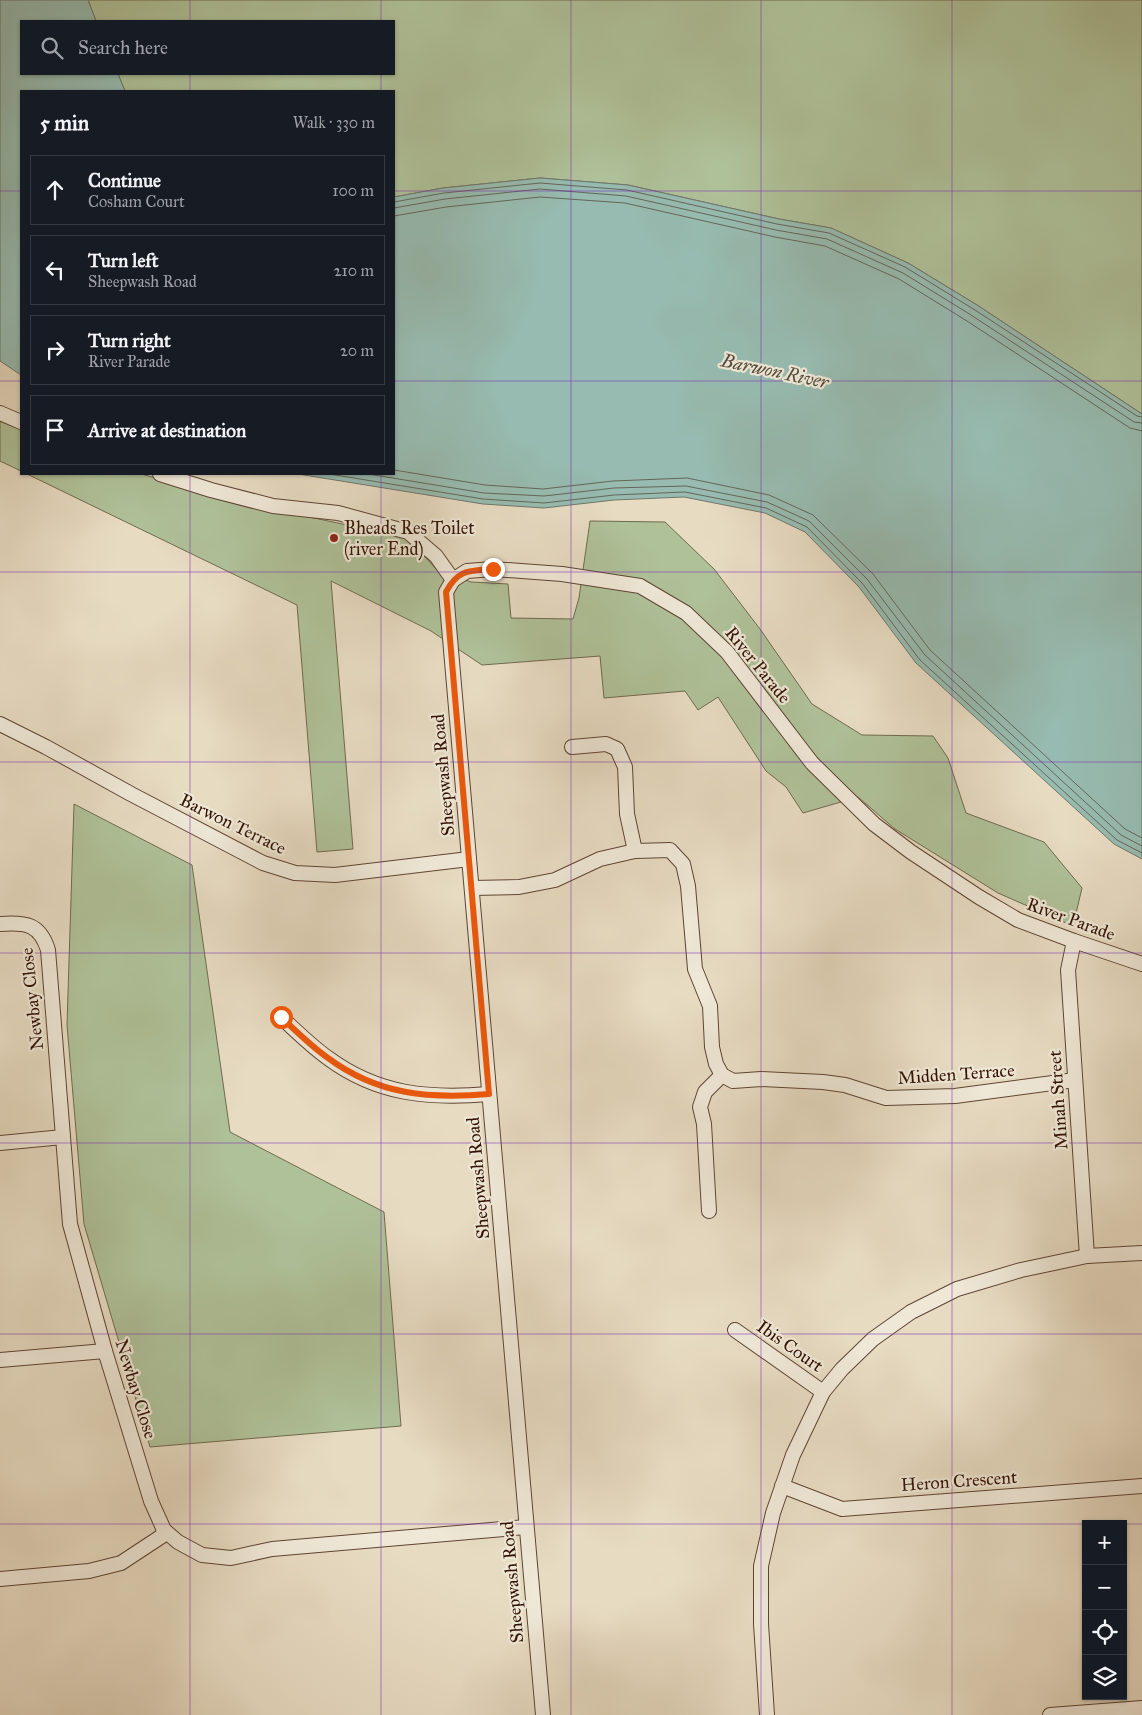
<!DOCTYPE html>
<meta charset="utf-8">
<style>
body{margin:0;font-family:"IM FELL Great Primer",serif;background:#242831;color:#f1f3f6}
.controls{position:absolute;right:15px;bottom:15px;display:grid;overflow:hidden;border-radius:0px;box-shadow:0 1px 4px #0004}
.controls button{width:45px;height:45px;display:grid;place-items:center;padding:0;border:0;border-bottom:1px solid #363941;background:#171b24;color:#f1f3f6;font:25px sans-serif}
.stop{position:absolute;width:15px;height:15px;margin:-11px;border:4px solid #ea580c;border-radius:50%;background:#fff}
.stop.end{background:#ea580c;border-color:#fff;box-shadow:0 1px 5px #0008}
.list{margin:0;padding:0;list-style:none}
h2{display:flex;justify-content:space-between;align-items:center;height:65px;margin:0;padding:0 20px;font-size:21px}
h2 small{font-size:16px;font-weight:400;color:#9ea1a6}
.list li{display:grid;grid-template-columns:32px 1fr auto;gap:15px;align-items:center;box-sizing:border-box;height:70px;margin:0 10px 10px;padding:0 10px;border:1px solid #363941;border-radius:0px}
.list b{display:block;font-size:19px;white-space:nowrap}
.list p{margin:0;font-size:16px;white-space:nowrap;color:#9ea1a6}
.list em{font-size:16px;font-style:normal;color:#9ea1a6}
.icon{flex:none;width:28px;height:28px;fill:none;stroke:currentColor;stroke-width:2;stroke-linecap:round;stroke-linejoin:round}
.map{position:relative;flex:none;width:1142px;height:1715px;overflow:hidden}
.search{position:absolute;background:#171b24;box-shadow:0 1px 4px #0004;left:20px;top:20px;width:375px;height:55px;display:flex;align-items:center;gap:12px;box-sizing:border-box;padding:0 18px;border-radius:0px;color:#9ea1a6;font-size:19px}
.panel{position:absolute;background:#171b24;box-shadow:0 1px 4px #0004;left:20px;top:90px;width:375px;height:385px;border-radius:0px}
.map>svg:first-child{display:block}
</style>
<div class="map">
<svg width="1142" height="1715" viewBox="0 0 1142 1715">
<rect width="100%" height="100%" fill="#e7dbc2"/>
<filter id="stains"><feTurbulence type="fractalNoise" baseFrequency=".004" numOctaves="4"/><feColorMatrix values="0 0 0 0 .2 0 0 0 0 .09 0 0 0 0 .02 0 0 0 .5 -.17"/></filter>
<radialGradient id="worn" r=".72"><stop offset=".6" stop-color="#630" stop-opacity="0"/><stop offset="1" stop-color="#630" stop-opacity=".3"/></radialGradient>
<g fill="#afc199" stroke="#706a4e">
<polygon points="88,0 1142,0 1142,414 977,305 908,263 831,228 779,219 628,185 540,178 443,188 394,197 394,91 125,91 118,74 394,74 394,21 96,21"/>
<polygon points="0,419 21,427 21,471 0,461"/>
<polygon points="27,474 141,474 286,512 408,538 437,570 471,582 508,584 511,618 573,619 579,598 590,521 665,522 714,569 760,629 812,704 862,735 933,736 948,758 966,813 1044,842 1082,888 1073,926 998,893 895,829 858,797 803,813 786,787 766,771 718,697 698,710 685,691 604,698 600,656 482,665 431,631 331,581 353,849 317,852 297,605"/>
<polygon points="74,804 192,865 230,1132 384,1212 401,1426 150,1447 84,1224 67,1025"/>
</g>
<g fill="#97bbb0" stroke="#6f776b">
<polygon points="0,0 88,0 96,21 21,21 21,74 118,74 125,91 21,91 21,375 0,361"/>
<polygon points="540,178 628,185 779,219 831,228 908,263 977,305 1142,414 1142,859 1114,844 916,663 859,587 805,532 765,513 684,497 614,500 544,508 483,504 298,474 394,474 394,197 443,188"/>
</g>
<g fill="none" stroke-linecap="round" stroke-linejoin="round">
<g stroke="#64665a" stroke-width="1">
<polyline points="394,202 444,193 540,183 627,190 777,224 829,233 905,267 975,310 1137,416 1142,417"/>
<polyline points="394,208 445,199 540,189 626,196 776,230 827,239 903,273 971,315 1134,422 1142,423"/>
<polyline points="394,216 446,207 540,197 625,203 775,237 825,246 899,279 967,321 1130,428 1142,431"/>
<polyline points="394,470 485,485 543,489 613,481 687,478 769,495 813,515 873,574 930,650 1125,829 1142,838"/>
<polyline points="329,474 483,499 544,503 614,495 685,492 766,508 807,527 862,583 920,660 1117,840 1142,853"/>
<polyline points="368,474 484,493 544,496 614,488 686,486 767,502 809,521 867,579 925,655 1121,835 1142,846"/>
</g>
<defs>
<g id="street">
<polyline points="0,413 21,422"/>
<polyline points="160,474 211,490 273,506 338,513 408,532 436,556 453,580"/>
<polyline points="453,580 446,592 543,1715"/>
<polyline points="453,580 467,571 493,569 562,574 640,586 686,613 727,652 812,763 874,824 911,852 979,897 1018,920 1074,941 1142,964"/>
<polyline points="0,724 46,747 131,794 263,863 295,873 335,875 469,859"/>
<polyline points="572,747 606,744 617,749 625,767 627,814 635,851"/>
<polyline points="472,888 519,887 555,880 600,859 635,851 670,850 683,864 688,886 695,969 710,1006 712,1047 716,1064 722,1075 733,1081 761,1079 823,1082 845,1085 886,1098 955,1096 1075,1080"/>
<path d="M0 924C26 922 40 924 48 950L70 1224 105 1351 151 1501 164 1530 178 1542 202 1555 231 1558 272 1549 526 1527"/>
<polyline points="1074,941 1068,970 1087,1256"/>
<path d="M281 1017C296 1031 311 1046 328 1058 378 1095 429 1099 489 1094"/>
<polyline points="0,1143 63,1137"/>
<polyline points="709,1211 704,1124 700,1107 705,1092 722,1075"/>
<polyline points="735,1330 823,1392"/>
<polyline points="0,1360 105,1351"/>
<polyline points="782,1486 842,1509 1142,1486"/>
<polyline points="0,1579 89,1571 121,1563 162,1536 164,1530"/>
<polyline points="767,1715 761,1624 761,1566 773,1513 793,1455 823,1392 842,1369 873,1339 911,1312 957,1289 1021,1270 1087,1256 1142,1253"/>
<polyline points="1050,1715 1142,1708"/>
</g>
</defs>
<use href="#street" stroke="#5f4433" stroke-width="16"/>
<use href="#street" stroke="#efe8d7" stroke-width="14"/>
</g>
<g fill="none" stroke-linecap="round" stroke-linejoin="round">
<path stroke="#ea580c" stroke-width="6" d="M281 1017C296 1031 311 1046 328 1058 378 1095 429 1099 489 1094L446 592C458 569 469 571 493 569"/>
</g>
<path fill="none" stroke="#7b2cbf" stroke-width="1" stroke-opacity="0.55" d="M190 0V21M381 0V21M571 0V1715M761 0V1715M952 0V1715M190 74V91M381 74V91M0 191H21M394 191H1142M0 381H21M394 381H1142M190 474V1715M381 474V1715M0 572H1142M0 762H1142M0 953H1142M0 1143H1142M0 1334H1142M0 1524H1086M1123 1524H1142"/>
<circle fill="#8f2418" stroke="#efe8d7" stroke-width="2" cx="334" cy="538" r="5"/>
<g text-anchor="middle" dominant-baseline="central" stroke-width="4.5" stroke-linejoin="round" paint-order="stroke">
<g font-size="18" fill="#321203" stroke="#efe8d7" text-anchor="start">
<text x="344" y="528">Bheads Res Toilet<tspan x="344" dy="21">(river End)</tspan></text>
</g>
<g font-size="18" fill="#321203" stroke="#efe8d7">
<text transform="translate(758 665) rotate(51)">River Parade</text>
<text transform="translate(443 775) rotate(-95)">Sheepwash Road</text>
<text transform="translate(233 824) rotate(26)">Barwon Terrace</text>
<text transform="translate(1071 919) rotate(20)">River Parade</text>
<text transform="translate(32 999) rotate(-96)">Newbay Close</text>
<text transform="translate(956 1074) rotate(-4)">Midden Terrace</text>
<text transform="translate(1058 1100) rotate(-94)">Minah Street</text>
<text transform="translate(478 1178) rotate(-95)">Sheepwash Road</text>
<text transform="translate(790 1346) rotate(35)">Ibis Court</text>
<text transform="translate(136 1389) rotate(73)">Newbay Close</text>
<text transform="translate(959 1481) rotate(-4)">Heron Crescent</text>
<text transform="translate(512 1582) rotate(-95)">Sheepwash Road</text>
</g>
<g font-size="19" font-style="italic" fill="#554d40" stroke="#efe8d7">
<text transform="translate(775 371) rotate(12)">Barwon River</text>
</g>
</g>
<rect width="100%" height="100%" filter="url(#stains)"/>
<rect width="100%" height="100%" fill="url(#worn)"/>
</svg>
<div class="controls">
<button>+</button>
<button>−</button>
<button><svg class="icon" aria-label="locate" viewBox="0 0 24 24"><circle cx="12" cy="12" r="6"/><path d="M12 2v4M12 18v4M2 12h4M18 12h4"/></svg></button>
<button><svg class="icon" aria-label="layers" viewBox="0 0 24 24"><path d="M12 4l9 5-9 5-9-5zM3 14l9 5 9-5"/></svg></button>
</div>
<div class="stop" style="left:281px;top:1017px"></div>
<div class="stop end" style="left:493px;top:569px"></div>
<div class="search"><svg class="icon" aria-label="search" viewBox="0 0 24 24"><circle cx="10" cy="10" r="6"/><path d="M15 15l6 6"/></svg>Search here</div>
<section class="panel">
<h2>5 min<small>Walk · 330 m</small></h2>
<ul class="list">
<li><svg class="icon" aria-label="ahead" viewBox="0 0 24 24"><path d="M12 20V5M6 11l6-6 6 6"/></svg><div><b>Continue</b><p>Cosham Court</p></div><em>100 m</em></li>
<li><svg class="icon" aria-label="left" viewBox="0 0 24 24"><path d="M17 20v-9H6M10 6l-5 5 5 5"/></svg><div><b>Turn left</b><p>Sheepwash Road</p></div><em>210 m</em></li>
<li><svg class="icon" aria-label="right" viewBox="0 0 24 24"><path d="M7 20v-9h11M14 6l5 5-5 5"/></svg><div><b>Turn right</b><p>River Parade</p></div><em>20 m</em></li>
<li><svg class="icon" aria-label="arrive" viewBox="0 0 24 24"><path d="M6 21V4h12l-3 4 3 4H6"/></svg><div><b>Arrive at destination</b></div></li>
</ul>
</section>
</div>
